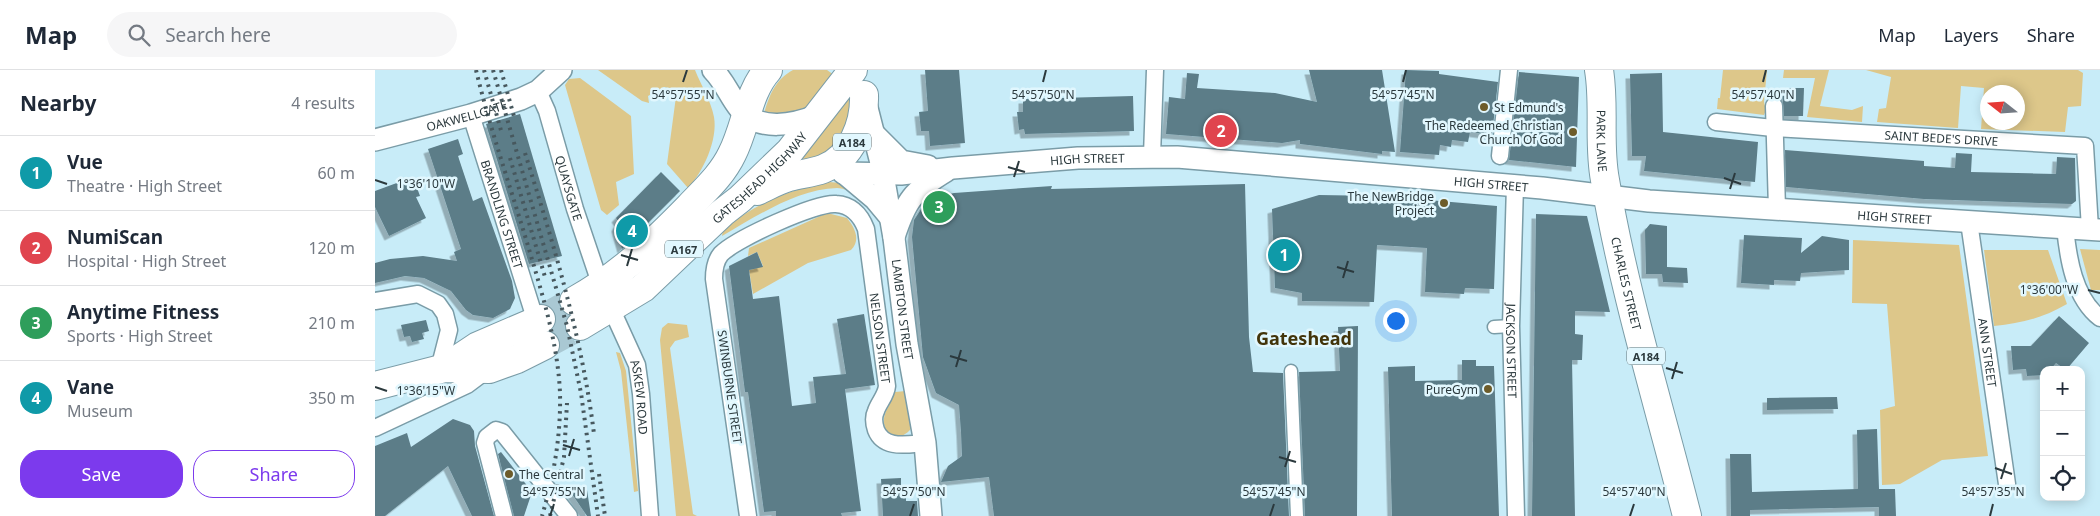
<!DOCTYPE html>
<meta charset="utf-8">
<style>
body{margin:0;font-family:"Noto Sans",sans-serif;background:#f6f6f7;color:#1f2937}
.controls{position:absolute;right:15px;bottom:15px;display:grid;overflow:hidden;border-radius:10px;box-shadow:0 2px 12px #0003}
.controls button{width:45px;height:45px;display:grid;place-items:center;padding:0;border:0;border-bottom:1px solid #e0e1e3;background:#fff;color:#1f2937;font:25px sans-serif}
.compass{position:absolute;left:1605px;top:15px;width:45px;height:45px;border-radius:50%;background:#fff;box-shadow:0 2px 12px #0003;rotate:287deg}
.you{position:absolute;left:1020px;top:250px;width:18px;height:18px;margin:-12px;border:4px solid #fff;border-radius:50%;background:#1a73e8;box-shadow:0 0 0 8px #1a73e833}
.badge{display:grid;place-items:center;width:32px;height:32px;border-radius:50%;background:#7c3aed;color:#fff;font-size:16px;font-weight:700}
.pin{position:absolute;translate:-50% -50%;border:2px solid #fff;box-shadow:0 1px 5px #0006}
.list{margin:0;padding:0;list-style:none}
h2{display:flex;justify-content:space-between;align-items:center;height:65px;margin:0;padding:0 20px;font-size:21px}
h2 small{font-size:16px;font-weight:400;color:#747a83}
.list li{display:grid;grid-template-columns:32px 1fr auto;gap:15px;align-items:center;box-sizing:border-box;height:75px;padding:0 20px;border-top:1px solid #e0e1e3}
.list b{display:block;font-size:19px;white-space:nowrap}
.list p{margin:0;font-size:16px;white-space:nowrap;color:#747a83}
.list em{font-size:16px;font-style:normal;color:#747a83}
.actions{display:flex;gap:10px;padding:15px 20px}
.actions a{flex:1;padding:11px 0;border:1px solid #7c3aed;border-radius:20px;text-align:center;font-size:18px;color:#7c3aed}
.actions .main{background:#7c3aed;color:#fff}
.icon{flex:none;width:28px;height:28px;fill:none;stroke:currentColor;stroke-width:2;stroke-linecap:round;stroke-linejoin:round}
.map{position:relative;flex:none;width:1725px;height:446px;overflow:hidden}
header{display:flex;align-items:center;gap:30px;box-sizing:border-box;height:70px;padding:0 25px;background:#fff;border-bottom:1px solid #e0e1e3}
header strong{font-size:24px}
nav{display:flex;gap:28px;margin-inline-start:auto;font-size:18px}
.search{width:350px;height:45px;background:#f6f6f7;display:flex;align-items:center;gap:12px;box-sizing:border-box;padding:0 18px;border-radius:28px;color:#747a83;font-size:19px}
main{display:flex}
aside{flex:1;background:#fff}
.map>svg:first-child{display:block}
</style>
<header>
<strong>Map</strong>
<div class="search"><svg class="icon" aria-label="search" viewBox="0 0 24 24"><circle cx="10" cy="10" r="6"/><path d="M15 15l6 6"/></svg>Search here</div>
<nav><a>Map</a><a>Layers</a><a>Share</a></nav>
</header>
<main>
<aside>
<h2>Nearby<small>4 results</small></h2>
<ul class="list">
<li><span class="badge" style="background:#0f9aa8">1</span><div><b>Vue</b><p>Theatre · High Street</p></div><em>60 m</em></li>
<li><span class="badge" style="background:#e0444e">2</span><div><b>NumiScan</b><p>Hospital · High Street</p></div><em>120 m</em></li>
<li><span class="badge" style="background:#2e9e5b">3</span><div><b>Anytime Fitness</b><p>Sports · High Street</p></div><em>210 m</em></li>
<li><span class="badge" style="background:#0f9aa8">4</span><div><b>Vane</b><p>Museum</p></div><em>350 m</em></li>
</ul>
<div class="actions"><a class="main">Save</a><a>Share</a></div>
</aside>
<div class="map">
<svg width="1725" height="446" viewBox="0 0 1725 446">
<defs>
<filter id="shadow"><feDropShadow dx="-4.5" dy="4.5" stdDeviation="0" flood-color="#0004"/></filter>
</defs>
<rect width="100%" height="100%" fill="#c8ecf8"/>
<g fill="#ddc78a" fill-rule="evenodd">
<path d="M223 0H320C326 15 336 31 339 47 343 70 328 102 313 118L292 94 302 19 289 17 273 26 274 33 267 31Z"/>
<path d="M418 0H452L459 5C432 39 434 44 389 44 394 25 401 9 418 0Z"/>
<polygon points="1348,0 1392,0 1389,32 1391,40 1389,45 1342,39 1343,28 1345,28"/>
<polygon points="1409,0 1454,0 1445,36 1477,40 1488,36 1487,52 1432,47 1440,8 1408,8"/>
<path d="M1491 0H1703L1708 3 1706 36 1693 37 1690 62 1606 59 1609 18 1586 16 1583 58 1502 52 1504 39 1511 38 1516 7ZM1612 22H1642V52H1612Z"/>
<polygon points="205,8 256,46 259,104 241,112 244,135 232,145 226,140 190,15 194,9"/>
<path d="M472 25C483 39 467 76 453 83 444 88 432 90 423 92Z"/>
<path d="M454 112 466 113 484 125C478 123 469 118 462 118 422 119 380 147 347 166L348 160C383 132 411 121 454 112Z"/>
<path d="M452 143 472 148C480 158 486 170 476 180L433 193 378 224 374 200 388 196 382 182 373 186 374 178Z"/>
<polygon points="1478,170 1584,175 1613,386 1567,390 1525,414 1507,415 1505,340 1520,336 1512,234 1477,233"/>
<polygon points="1705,179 1725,180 1725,220 1716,220"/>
<path d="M1609 180H1673L1692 234C1668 248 1647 253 1619 256Z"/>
<polygon points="293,253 312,255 314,267 300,271 295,278 318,444 322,446 301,446 285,270 287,258"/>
<polygon points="241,282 245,283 251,301 263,421 259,422 246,301"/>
<path d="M531 321 538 356C531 366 525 368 513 365 503 345 514 340 520 322Z"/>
</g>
<g fill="#5c7d88" filter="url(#shadow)">
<polygon points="550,0 584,0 590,73 555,76 554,61 546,61 544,42 553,41"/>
<polygon points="934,0 1007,0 1020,82 1007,81 1007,84 925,74 925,70 907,73 791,64 794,27 810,29 812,3 824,4 822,18 900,23 942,32"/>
<polygon points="1031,0 1064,1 1064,4 1123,12 1117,65 1095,62 1093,72 1077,70 1076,77 1065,75 1064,85 1025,82"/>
<polygon points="1144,2 1204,7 1201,97 1134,90"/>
<polygon points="1287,3 1288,62 1383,72 1380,112 1269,101 1271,86 1257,86 1255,4"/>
<polygon points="1407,18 1429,18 1428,46 1409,46"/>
<polygon points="758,26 759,61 650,64 649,59 644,60 642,42 648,42 648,29"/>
<polygon points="145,44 187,186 154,194 111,54"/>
<polygon points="83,69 88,84 83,86 98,131 107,127 137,211 140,228 135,239 118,248 98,245 91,240 76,221 49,208 30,206 0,213 0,193 15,189 48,186 82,191 79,182 86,179 53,79"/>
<polygon points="1410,80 1549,91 1549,96 1580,98 1581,83 1597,84 1596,102 1681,104 1682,87 1700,88 1701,131 1697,134 1549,129 1411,117"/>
<polygon points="286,102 305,121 247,179 241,157 244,152 241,148"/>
<polygon points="38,107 45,126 41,127 51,148 14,166 0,137 0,121"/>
<polygon points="870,114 874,267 878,302 908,303 914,446 619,446 614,407 566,412 573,396 587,386 586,362 584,335 561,323 548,287 537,167 539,150 549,135 567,126 579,123 677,116 676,119"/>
<polygon points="944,125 1004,126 1003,135 1019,127 1122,136 1119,219 1090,218 1089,224 1050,222 1052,178 1002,175 999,232 927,231 927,223 900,218 897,139"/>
<polygon points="1161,144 1212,146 1235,242 1200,241 1200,264 1208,265 1207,290 1197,290 1200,446 1157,446"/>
<polygon points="1275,154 1292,156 1292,197 1312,198 1313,213 1288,212 1287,204 1271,204 1270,160"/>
<polygon points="1369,165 1427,168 1426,183 1447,166 1474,170 1474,200 1426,203 1425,211 1399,210 1399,215 1366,213"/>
<polygon points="382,182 388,197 374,200 378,229 404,226 417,336 441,333 438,307 471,304 462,249 489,244 500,315 470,319 486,441 466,443 467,446 401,446 401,441 389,442 373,322 370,322 354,196"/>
<polygon points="1684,246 1714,273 1691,300 1681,293 1675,300 1669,300 1669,305 1652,306 1651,299 1638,300 1636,276 1656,276"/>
<polygon points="51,250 54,261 47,263 49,269 37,272 35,266 29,267 26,255"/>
<polygon points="983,256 982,446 930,446 924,302 965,301 963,257"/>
<polygon points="1087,290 1101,290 1101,296 1119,296 1124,446 1017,446 1013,297 1040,296 1040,311 1087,310"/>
<polygon points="1462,327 1463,339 1392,340 1392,328"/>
<polygon points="78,349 95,355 99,361 100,376 119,446 97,446 73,396 10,446 0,446 0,376 32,363 36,377"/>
<polygon points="1502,359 1504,419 1520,419 1521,446 1504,446 1504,437 1375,440 1375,446 1356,446 1355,384 1376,384 1377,422 1483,419 1482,360"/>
<polygon points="126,382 157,422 149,446 139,446 123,384"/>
<polygon points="526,408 526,416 531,416 531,431 542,431 543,446 508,446 506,409"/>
<polygon points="193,418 212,420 216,446 212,446"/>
</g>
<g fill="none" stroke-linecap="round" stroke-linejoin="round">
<g stroke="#a9c8d3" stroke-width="28" stroke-dasharray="28 14" stroke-linecap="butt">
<polyline points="166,249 199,231"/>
<polyline points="170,275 205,256"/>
</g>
<defs>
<g id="pedestrian">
<polyline points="1119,257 1136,256"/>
<polyline points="916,301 922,446"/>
</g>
<g id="minor">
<path id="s1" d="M163 21 172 41 200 139 226 216 262 295 266 324 275 446"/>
<polyline points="1399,36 1402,139"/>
<path id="s2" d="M96 45 158 242"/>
<path id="s3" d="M1341 52 1398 58 1710 76 1715 159"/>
<polyline points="777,86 780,0"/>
<polyline points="1125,86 1134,0"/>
<path id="s4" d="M1140 115 1136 256 1141 446"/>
<path id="s5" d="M1594 152 1632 414"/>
<path d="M1690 157C1693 188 1699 228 1725 248"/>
<polyline points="0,231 43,224 63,234 70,244 74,260 64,299"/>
<polyline points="0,358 92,315 112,300"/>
<polyline points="129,446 110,373 112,367 121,360 127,362 194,446"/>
<path id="s6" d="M373 446 339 209C339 200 340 191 346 184 361 169 441 132 461 134 477 135 486 146 491 159L512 316C511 326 504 332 501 341 498 347 499 354 501 360 509 380 533 374 550 373"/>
</g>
<g id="tertiary">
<path d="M338 0C350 12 355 27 365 39 384 62 419 55 443 45"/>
<path id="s7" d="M491 34 506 93 519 168 532 274 550 373 556 446"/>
<polyline points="500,65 526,91 553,96"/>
<path id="s8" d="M0 70 96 45 146 29 163 21 186 0"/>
<path id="s9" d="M468 103 526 104 578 98 703 88 802 87 1167 118 1274 131 1725 160"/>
<polyline points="469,103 500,129 515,147"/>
<path d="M519 167C531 130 538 121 571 101"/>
</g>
<g id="trunk">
<path id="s10" d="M1224 0C1230 36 1223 74 1230 110 1249 223 1284 335 1312 446"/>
<path d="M382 121C393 116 403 110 414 107 425 104 437 103 448 99 477 88 490 53 489 25"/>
<path d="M199 231C244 206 278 174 314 137 330 120 347 105 357 84 371 57 373 22 393 0"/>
<path id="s11" d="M205 256 268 218 347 143 365 129 415 81 478 0"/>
<polyline points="70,298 103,276 166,249"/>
<polyline points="0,316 70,298 114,299 142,289 170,275"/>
</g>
</defs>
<use href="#pedestrian" stroke="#7a9ca7" stroke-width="15"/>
<use href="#minor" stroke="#7a9ca7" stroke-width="19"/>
<use href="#tertiary" stroke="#7a9ca7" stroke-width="24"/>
<use href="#trunk" stroke="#7a9ca7" stroke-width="30"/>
<use href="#pedestrian" stroke="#fff" stroke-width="12"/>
<use href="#minor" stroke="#fff" stroke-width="16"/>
<use href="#tertiary" stroke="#fff" stroke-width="21"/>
<use href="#trunk" stroke="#fff" stroke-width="28"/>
<g stroke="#47585e" stroke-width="4" stroke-dasharray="2.5 5" stroke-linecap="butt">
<path d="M101 0C116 63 138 124 156 186 169 230 183 276 185 323 186 365 179 406 167 446"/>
<polyline points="109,0 127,64"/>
<polyline points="118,0 192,256 206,323 223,446"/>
<polyline points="126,0 140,50"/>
<path d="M150 83C179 176 207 267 219 364"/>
<polyline points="135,88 170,207"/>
<polyline points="224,404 230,446"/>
<polyline points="175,446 189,387 192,333"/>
</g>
</g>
<path fill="none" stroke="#2b393d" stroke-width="2" d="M308 12 312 0M668 12 671 0M1028 12 1031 0M1388 12 1391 0M633 97 650 102M639 107 644 91M1349 108 1366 114M0 110 12 114M1355 119 1360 103M246 185 263 190M252 196 257 179M962 197 979 202M968 208 973 191M1713 220 1725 223M575 286 592 291M581 297 586 280M1291 298 1308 303M1297 309 1302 292M0 317 12 321M188 375 205 380M194 386 199 369M904 387 921 392M910 397 915 381M1620 398 1637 404M1626 409 1631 393M175 446 179 434M535 446 539 434M895 446 899 434M1255 446 1259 434M1615 446 1618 434"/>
<g fill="#6d5c2a" stroke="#e1f7fe" stroke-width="2">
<circle cx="1109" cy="37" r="5"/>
<circle cx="1198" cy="62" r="5"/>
<circle cx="1069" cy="133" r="5"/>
<circle cx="1113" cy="319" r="5"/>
<circle cx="134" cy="404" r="5"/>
</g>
<g text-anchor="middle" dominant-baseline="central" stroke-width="5" stroke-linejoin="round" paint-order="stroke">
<g fill="#e1f7fe" stroke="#627277" stroke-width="1">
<rect x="458" y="63.5" width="38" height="17" rx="4"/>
<rect x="290" y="170.5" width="38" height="17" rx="4"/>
<rect x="1252" y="277.5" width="38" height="17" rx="4"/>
</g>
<g font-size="11" font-weight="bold" fill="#2b393d">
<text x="477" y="72">A184</text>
<text x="309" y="179">A167</text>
<text x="1271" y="286">A184</text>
</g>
<g font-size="12" fill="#2b393d" stroke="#e1f7fe" text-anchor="end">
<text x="1119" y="37" text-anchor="start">St Edmund's</text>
<text x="1188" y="55">The Redeemed Christian<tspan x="1188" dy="14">Church Of God</tspan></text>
<text x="1059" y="126">The NewBridge<tspan x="1059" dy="14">Project</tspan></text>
<text x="1103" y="319">PureGym</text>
<text x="144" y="404" text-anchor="start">The Central</text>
</g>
<g font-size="12" fill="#2b393d" stroke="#e1f7fe">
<text stroke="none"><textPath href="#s8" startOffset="95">OAKWELLGATE</textPath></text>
<text stroke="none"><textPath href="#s3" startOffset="226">SAINT BEDE'S DRIVE</textPath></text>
<text stroke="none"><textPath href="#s10" startOffset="71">PARK LANE</textPath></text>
<text stroke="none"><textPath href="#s9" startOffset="245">HIGH STREET</textPath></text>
<text stroke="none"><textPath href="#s11" startOffset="234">GATESHEAD HIGHWAY</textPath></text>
<text stroke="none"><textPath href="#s9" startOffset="650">HIGH STREET</textPath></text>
<text stroke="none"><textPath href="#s1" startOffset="102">QUAYSGATE</textPath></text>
<text stroke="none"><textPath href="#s2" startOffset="104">BRANDLING STREET</textPath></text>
<text stroke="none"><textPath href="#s9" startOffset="1055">HIGH STREET</textPath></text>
<text stroke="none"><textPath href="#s10" startOffset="216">CHARLES STREET</textPath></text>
<text stroke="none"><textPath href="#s7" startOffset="209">LAMBTON STREET</textPath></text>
<text stroke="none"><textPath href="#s6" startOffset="544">NELSON STREET</textPath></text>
<text stroke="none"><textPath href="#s4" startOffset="166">JACKSON STREET</textPath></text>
<text stroke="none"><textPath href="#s5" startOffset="132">ANN STREET</textPath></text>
<text transform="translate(355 317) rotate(82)">SWINBURNE STREET</text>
<text stroke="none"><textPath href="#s1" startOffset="324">ASKEW ROAD</textPath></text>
</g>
<g font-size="18" font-weight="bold" fill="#42340a" stroke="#e1f7fe">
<text x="929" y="268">Gateshead</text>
</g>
</g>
<g font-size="12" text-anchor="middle" fill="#2b393d" stroke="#e1f7fe" stroke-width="5" stroke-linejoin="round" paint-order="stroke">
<text x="308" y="29">54°57'55"N</text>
<text x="668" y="29">54°57'50"N</text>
<text x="1028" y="29">54°57'45"N</text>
<text x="1388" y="29">54°57'40"N</text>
<text x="51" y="118">1°36'10"W</text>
<text x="1674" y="224">1°36'00"W</text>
<text x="51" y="325">1°36'15"W</text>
<text x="179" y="426">54°57'55"N</text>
<text x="539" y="426">54°57'50"N</text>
<text x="899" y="426">54°57'45"N</text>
<text x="1259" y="426">54°57'40"N</text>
<text x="1618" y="426">54°57'35"N</text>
</g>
</svg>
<div class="controls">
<button>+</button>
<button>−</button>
<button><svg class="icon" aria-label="locate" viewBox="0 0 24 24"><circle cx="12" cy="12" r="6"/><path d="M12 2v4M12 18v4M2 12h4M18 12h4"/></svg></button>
</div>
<svg class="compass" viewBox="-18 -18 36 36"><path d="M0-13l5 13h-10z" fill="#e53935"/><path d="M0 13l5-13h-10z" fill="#747a83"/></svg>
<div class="you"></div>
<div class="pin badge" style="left:909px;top:185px;background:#0f9aa8">1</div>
<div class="pin badge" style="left:846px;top:61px;background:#e0444e">2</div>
<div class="pin badge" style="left:564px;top:137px;background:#2e9e5b">3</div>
<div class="pin badge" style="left:257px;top:161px;background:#0f9aa8">4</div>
</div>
</main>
